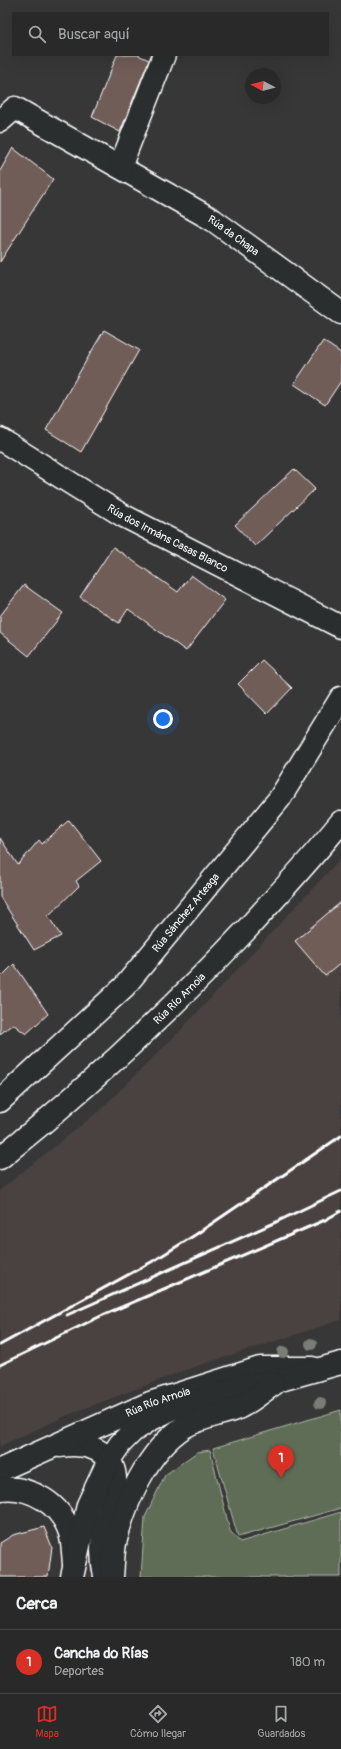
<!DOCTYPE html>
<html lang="es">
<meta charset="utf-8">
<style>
body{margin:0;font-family:Pangolin,sans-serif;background:#363535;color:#f1f3f6}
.compass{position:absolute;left:245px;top:68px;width:36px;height:36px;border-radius:50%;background:#2a2929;box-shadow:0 4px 16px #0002;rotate:277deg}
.you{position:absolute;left:163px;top:719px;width:14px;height:14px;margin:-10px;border:3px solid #fff;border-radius:50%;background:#1a73e8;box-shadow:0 0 0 6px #1a73e833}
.badge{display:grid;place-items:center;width:26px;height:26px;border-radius:50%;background:#d93025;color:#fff;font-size:13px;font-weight:700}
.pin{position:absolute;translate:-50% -33px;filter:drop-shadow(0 1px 2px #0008)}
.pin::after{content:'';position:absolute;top:21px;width:14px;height:12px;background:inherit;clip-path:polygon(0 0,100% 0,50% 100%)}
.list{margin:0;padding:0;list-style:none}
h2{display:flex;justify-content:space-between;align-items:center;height:52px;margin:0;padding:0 16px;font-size:17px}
h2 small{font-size:13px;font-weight:400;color:#a5a6a8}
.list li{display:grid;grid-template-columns:26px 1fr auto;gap:12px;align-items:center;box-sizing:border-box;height:64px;padding:0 16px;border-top:1px solid #464546}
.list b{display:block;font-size:15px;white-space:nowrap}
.list p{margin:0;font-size:13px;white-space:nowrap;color:#a5a6a8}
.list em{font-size:13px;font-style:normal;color:#a5a6a8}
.icon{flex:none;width:22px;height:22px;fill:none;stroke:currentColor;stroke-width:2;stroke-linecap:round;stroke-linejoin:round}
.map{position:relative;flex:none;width:341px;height:1577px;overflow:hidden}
.search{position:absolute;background:#2a2929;box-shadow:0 4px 16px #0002;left:12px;right:12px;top:12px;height:44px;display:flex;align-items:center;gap:10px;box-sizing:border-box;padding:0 14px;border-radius:0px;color:#a5a6a8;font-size:15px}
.sheet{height:116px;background:#2a2929}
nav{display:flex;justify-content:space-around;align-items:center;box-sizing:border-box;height:56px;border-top:1px solid #464546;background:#2a2929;font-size:11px;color:#a5a6a8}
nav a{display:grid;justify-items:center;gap:2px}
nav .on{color:#d93025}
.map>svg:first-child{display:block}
</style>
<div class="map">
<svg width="341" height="1577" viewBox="0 0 341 1577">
<rect width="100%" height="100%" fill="#383737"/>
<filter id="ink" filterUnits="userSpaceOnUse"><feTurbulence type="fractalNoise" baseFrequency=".025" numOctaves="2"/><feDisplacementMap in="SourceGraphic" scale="8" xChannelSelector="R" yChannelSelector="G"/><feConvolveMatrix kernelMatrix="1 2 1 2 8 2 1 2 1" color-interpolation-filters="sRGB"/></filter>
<g filter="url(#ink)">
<polygon fill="#484241" points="341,858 341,1320 194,1367 70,1414 0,1446 0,1190 99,1111 178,1033"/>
<g fill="#5e6d56" stroke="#aeb6aa">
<polygon points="341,1410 341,1508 238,1537 213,1448"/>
<polygon points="210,1450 230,1531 240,1542 341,1512 341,1577 141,1577 145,1517 165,1475 197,1452"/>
</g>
<g fill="#6f5d59" stroke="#fff">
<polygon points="117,55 138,55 149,60 120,132 92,117"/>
<polygon points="13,148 53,179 0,262 0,171"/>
<polygon points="104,330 139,350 81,452 46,430"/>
<polygon points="323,341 341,353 341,381 325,405 294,384"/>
<polygon points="294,469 315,489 255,546 235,525"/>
<polygon points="113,547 178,592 191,575 225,600 186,651 128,609 119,623 80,597"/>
<polygon points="24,585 63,613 29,656 0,633 0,616"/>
<polygon points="262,660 292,688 267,714 238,684"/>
<polygon points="69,820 101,861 76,881 79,886 48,916 61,936 34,950 0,897 0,838 18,865 39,840 42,844"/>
<polygon points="341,902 341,963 325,976 295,941"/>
<polygon points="14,964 48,1014 26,1034 13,1024 0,1034 0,978"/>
<polygon points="44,1527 52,1547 48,1577 0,1577 0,1543 13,1535"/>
</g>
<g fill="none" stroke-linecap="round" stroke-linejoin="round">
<defs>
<g id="street">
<path id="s1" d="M0 121 15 108 213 220 341 313"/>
<polyline points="120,167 164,55"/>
<path id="s2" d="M0 439 122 515 341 627"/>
<path id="s3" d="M0 1101 124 987 280 798 341 698"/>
<path id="s4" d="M0 1158C88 1088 170 1011 247 929 279 894 311 859 341 822"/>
<path d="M60 1446C74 1444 91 1444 103 1454 128 1475 107 1508 103 1534 101 1549 102 1563 105 1577"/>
<path id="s5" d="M0 1470 150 1403 260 1368H312"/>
<path d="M0 1489C30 1485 61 1504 70 1533 73 1543 73 1554 74 1564"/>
</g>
<g id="secondary">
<polyline points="72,1577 88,1505 109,1460 120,1444 133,1431 150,1420 172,1409 244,1386 277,1381 341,1363"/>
<path d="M112 1577C113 1566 113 1554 115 1543 125 1502 147 1451 184 1427 201 1417 220 1415 238 1408 251 1402 263 1391 274 1384"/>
</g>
</defs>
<use href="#street" stroke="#fff" stroke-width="25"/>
<use href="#secondary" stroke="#fff" stroke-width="25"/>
<use href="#street" stroke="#2a2d2e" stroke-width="22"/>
<use href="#secondary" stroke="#2a2d2e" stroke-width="22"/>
<g stroke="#fff" stroke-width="3">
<polyline points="67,1315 274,1223 341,1191"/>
<polyline points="0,1345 155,1260 195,1235 341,1136"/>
<polyline points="0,1365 103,1315 325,1220 341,1211"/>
</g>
</g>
<g fill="#797d76">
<circle cx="311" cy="1344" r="6"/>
<circle cx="283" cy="1352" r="6"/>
<circle cx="320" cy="1403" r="6"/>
</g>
</g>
<g text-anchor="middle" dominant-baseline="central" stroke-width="3" stroke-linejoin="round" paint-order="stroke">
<g font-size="11" fill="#fff" stroke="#2a2d2e">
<text stroke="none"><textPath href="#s1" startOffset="273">Rúa da Chapa</textPath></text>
<text stroke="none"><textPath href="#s2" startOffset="195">Rúa dos Irmáns Casas Blanco</textPath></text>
<text stroke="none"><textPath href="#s3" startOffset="265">Rúa Sánchez Arteaga</textPath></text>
<text stroke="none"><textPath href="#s4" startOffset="240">Rúa Río Arnoia</textPath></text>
<text stroke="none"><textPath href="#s5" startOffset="172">Rúa Río Arnoia</textPath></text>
</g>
</g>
</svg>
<svg class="compass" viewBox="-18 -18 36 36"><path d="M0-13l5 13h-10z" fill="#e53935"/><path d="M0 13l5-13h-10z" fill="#a5a6a8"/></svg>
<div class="you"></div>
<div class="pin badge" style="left:281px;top:1478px">1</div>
<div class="search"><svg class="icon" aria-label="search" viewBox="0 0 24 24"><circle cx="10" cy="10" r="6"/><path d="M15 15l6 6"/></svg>Buscar aquí</div>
</div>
<section class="sheet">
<h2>Cerca<small></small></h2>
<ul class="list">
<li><span class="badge">1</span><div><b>Cancha do Rías</b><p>Deportes</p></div><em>180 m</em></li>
</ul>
</section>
<nav>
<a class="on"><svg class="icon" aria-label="map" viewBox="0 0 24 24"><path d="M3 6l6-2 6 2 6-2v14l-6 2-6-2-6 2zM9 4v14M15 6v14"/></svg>Mapa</a>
<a><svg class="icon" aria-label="directions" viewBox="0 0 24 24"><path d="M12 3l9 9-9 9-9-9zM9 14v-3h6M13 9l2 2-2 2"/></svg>Cómo llegar</a>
<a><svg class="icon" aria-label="saved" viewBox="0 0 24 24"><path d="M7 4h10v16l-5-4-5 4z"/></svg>Guardados</a>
</nav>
